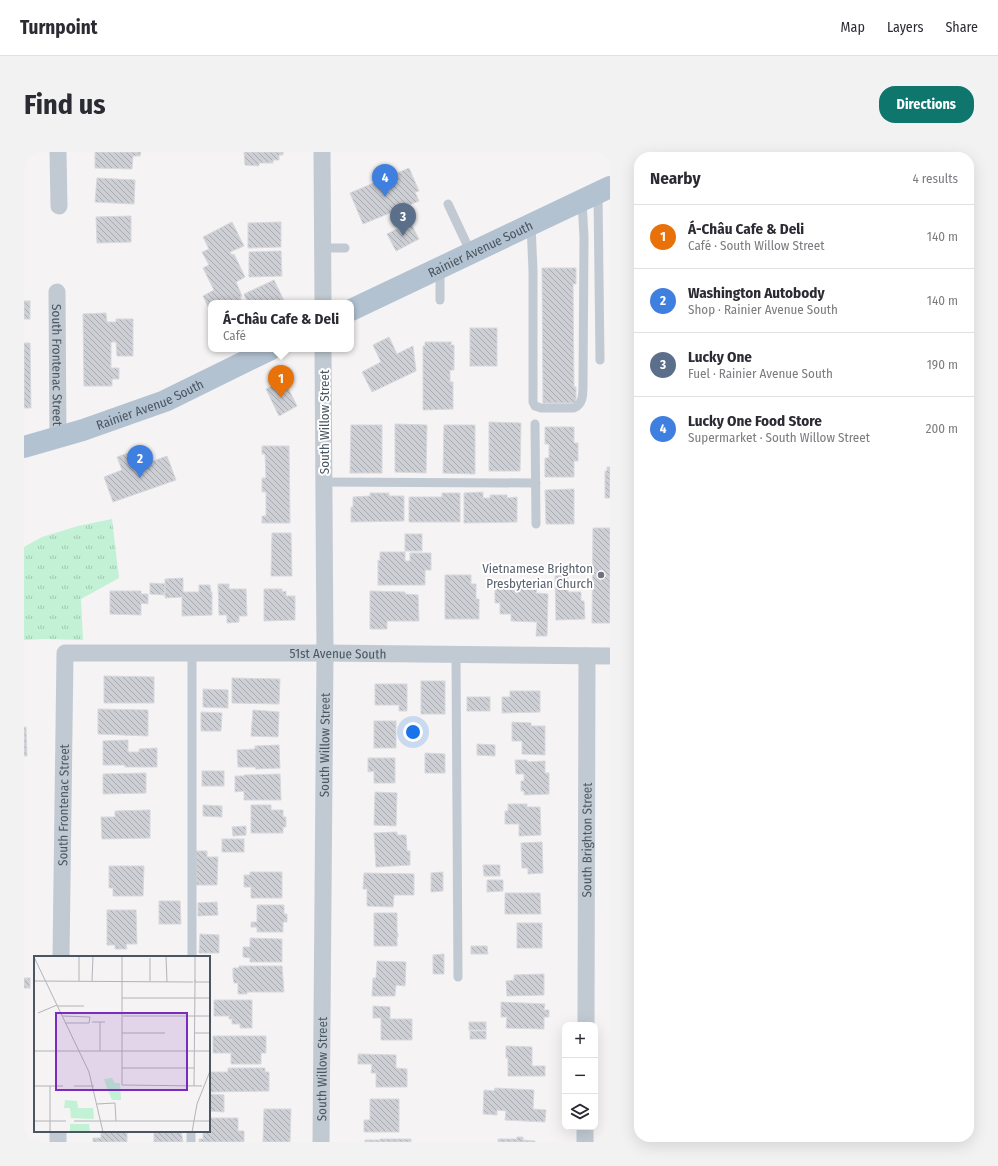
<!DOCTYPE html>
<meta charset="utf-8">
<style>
body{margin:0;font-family:"Fira Sans Condensed",sans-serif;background:#f2f2f3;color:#2b2b33}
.controls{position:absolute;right:12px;bottom:12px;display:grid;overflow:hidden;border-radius:8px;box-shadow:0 4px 16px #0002}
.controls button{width:36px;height:36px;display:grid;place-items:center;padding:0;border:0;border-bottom:1px solid #e1e1e2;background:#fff;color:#2b2b33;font:20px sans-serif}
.you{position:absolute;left:389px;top:580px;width:14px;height:14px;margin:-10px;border:3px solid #fff;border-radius:50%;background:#1a73e8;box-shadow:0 0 0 6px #1a73e833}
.badge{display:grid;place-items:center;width:26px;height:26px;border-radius:50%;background:#0f766e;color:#fff;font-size:13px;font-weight:700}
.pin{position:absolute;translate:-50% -33px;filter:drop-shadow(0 1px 2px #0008)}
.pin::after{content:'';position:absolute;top:21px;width:14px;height:12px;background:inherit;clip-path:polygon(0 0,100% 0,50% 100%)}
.popup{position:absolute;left:184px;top:148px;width:146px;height:52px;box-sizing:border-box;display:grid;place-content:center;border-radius:8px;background:#fff;filter:drop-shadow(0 1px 3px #0005);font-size:13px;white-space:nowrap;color:#7c7c81}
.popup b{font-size:15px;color:#2b2b33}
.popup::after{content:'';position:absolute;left:50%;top:100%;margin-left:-8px;border:8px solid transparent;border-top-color:#fff}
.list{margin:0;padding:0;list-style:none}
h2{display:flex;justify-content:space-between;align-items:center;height:52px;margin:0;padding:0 16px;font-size:17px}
h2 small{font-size:13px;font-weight:400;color:#7c7c81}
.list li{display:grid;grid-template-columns:26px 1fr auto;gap:12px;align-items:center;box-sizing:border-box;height:64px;padding:0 16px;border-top:1px solid #e1e1e2}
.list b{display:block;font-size:15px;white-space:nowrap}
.list p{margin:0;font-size:13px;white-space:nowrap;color:#7c7c81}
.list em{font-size:13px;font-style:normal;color:#7c7c81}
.icon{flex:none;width:22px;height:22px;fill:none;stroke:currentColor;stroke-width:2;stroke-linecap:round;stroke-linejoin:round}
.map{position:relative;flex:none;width:586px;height:990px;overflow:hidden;border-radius:16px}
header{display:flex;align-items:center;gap:24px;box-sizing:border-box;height:56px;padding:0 20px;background:#fff;border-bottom:1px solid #e1e1e2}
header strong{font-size:19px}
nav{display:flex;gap:22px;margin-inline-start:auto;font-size:14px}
.intro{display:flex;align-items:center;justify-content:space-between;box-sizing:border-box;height:96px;padding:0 24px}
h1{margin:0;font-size:28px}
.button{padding:10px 18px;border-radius:16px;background:#0f766e;color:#fff;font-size:14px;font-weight:700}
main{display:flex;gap:24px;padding:0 24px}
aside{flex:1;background:#fff;border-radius:16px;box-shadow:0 4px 16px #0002}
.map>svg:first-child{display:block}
</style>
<header>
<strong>Turnpoint</strong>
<nav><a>Map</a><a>Layers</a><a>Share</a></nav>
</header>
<div class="intro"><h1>Find us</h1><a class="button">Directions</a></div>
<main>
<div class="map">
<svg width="586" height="990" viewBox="0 0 586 990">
<defs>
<pattern id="grass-tufts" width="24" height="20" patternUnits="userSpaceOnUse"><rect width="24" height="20" fill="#c3f1d5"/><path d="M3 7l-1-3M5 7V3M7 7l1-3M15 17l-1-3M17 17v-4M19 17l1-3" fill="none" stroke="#a0c6b0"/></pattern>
<pattern id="building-back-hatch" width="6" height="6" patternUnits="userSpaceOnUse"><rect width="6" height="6" fill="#cdcfd5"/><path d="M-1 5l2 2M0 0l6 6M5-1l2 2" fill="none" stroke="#a8abb0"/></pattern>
</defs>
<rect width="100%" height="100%" fill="#f5f3f3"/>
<polygon fill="url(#grass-tufts)" points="88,367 95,426 57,447 59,488 21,487 0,488 0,395 18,385 54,374"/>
<g fill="url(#building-back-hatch)" stroke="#d7d9de">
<polygon points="71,0 117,0 116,4 109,4 108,17 71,16"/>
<polygon points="220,0 259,0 259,3 255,3 255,8 249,8 249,11 235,11 235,14 221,13"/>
<polygon points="385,16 395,39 391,40 395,49 339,72 326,41"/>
<polygon points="73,26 111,28 110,52 71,50"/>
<polygon points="107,64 107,90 73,91 72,65"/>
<polygon points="208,70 220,94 206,100 208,103 210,102 221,125 212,130 218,144 216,145 219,151 187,151 187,161 179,144 190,138 179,116 185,113 178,100 185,97 179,85"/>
<polygon points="257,70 257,95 224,96 224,71"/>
<polygon points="386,70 395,87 372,99 363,82"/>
<polygon points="257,99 258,124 225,125 225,100"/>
<polygon points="518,116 552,116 552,132 549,132 550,235 552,235 552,251 519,251"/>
<polygon points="250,128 261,151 224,151 220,142"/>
<rect x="0" y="149" width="6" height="18"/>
<polygon points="82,161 83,170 92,170 92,167 109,167 109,204 93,204 92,190 87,190 87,216 95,216 95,227 88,227 88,234 60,234 59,162"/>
<rect x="446" y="176" width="27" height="38"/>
<polygon points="365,185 373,202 389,194 392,219 348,240 338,220 357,210 349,193"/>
<polygon points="401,190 428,190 426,193 430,193 430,218 426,218 426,230 429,230 429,257 399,258 399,194 401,194"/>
<polygon points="0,191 6,191 7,256 0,256"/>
<polygon points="260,228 273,254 255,264 242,237"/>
<polygon points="465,270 497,271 496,319 465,319"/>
<polygon points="371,272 403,273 402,321 371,320"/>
<polygon points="327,273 358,273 358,321 326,321"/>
<polygon points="420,273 451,273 451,322 419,321"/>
<polygon points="521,275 550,275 550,291 554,291 554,309 550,309 550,325 521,325 521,306 525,306 525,292 521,292"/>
<polygon points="238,294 265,294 266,371 238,371 238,364 242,364 242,340 238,340 238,326 242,326 241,302 238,302"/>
<polygon points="104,301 110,316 143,304 152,328 89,350 80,325 98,318 93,305"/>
<polygon points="583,315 586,315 586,346 581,346 581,319 583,319"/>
<polygon points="550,337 550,372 522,372 521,338"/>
<polygon points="459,340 459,346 466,346 466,343 483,343 483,346 493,345 493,370 440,371 440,341"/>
<polygon points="346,341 365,341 365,344 380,344 380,369 327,370 327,355 329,355 329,345 346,344"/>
<polygon points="418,341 436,341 436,370 385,370 385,345 418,345"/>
<polygon points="569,376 586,376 586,471 568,471"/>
<polygon points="248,381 267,381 268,424 247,424"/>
<rect x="381" y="382" width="17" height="17"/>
<polygon points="356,400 381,400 381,409 386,409 386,401 407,401 407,418 401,418 401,433 354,433 354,408 356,409"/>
<polygon points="421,423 447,423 447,432 452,432 452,447 455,447 455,467 421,467"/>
<polygon points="544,423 544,440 557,440 557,449 560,449 561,467 532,468 531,424"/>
<polygon points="159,426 159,440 175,440 175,433 186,433 187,440 188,440 188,463 158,464 158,445 141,446 141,427"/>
<polygon points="126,431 141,432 140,443 126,442"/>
<polygon points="194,432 205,432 205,437 222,437 223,464 215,464 215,470 203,471 203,463 195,463"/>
<polygon points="471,435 513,436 512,441 524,442 523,484 512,484 513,470 487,469 487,462 476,462 476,451 471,451"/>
<polygon points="240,437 258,437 258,440 262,439 262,444 271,444 271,468 240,469"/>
<polygon points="86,439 117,439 117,442 124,442 124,452 117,451 117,463 86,462"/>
<polygon points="346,439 381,440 381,442 394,443 395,469 363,469 363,477 346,477"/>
<polygon points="80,524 130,525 130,551 80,551"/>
<polygon points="208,526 256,527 255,552 208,551"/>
<rect x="397" y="529" width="24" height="33"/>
<polygon points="351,532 383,532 383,559 375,559 375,553 351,553"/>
<polygon points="179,537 204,538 204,556 179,555"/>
<polygon points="486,539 516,539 516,560 478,561 478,545 486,545"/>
<rect x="443" y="545" width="23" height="14"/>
<polygon points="74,557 124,558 124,584 74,582"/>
<polygon points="229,558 255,560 254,585 227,584"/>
<polygon points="177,560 198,561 197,579 177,579"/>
<rect x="350" y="569" width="22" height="27"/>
<polygon points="488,570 507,571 507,574 521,574 521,603 498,602 498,589 488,589"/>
<polygon points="0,575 2,575 3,604 0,604"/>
<polygon points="104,588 104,600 115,600 115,597 133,596 133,615 101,615 101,613 79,613 79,589"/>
<polygon points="453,592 471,593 471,604 453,603"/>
<polygon points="255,593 256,616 232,617 231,615 214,615 213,598 231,597 231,594"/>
<polygon points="401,601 421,602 421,621 401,621"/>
<polygon points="344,606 371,606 371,631 350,631 350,619 344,620"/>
<polygon points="491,608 503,608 503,610 521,609 521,621 525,621 525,642 500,643 500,639 497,639 497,629 500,629 500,622 492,622"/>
<rect x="178" y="619" width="22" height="15"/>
<polygon points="122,621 122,641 79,642 79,622"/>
<polygon points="256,622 257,648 220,648 220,639 211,640 211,624 220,624 220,623"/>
<polygon points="351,640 373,641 372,674 350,673"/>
<polygon points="484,652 503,652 503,655 516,655 517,683 495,684 495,672 481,672 481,659 484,659"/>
<polygon points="179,653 198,654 198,665 179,664"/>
<polygon points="227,653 247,653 247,658 259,658 259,665 262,665 262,675 259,675 259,681 227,681"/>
<polygon points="126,658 126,686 78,687 77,665 91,665 91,659"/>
<polygon points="222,674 222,683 209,684 208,675"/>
<polygon points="373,680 373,683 382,683 383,699 386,699 386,713 352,715 350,681"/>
<rect x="198" y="687" width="22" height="13"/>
<polygon points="518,690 519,721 504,722 504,716 498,716 497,691"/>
<polygon points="172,699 183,699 183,705 194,705 193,733 172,733"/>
<polygon points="459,713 476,713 476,724 460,724"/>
<polygon points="85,714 120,714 119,744 89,744 89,736 85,736"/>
<polygon points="226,720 258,720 258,746 227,746 227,735 220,735 220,723 226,723"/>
<polygon points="419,720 419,739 407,740 407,721"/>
<polygon points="340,721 390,722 390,743 370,743 369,755 343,754 343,737 339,737"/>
<polygon points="463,728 479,728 479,739 463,740"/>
<polygon points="481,741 516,741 517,762 481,762"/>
<polygon points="135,749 156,749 157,772 135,772"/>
<polygon points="193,750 194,763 174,764 174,751"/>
<polygon points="233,753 260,753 260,762 263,762 263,770 259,770 259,780 233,780 233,775 227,775 227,770 233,770"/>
<polygon points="83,758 112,758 113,792 102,792 103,797 91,797 91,793 83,793"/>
<polygon points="350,761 373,761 373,781 374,781 374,785 373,785 373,794 350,794"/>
<rect x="493" y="771" width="25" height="25"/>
<polygon points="176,782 195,783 195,801 175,801"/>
<polygon points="226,786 258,787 258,810 226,810 226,806 219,805 219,795 226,795"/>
<polygon points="447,794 463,794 464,802 447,802"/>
<polygon points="420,802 420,822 409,822 409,803"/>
<polygon points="353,809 382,810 381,834 372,833 371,844 348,844 349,826 352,826"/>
<polygon points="215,814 258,814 260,840 223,840 223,842 214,842 214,831 210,831 209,826 209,816 215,816"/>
<polygon points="520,822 520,843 483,844 482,829 490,828 490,823"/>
<rect x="0" y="826" width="6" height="10"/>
<polygon points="190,848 228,848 228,876 216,876 216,872 208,872 208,867 205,867 205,864 190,864"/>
<polygon points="477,850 521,852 520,858 525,858 525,865 520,865 520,877 482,876 483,865 477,865"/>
<polygon points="349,854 366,855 366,867 388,867 388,888 357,888 357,866 349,866"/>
<rect x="445" y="870" width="17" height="8"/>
<rect x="446" y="879" width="16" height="8"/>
<polygon points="189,884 242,884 242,901 237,901 237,912 207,912 207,901 189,901"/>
<polygon points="482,894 508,895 508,914 521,914 521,924 484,924 484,906 482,906"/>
<polygon points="334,902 372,903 372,916 383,917 383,935 352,935 352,921 347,921 348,912 334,912"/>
<polygon points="204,916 241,916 241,920 245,920 245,939 186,940 186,920 204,920"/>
<polygon points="471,936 510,938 509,957 522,958 521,970 481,968 482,959 473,958 473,963 459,962 460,938 470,939"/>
<polygon points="185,942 200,943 200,960 185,959"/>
<polygon points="346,947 375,947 375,980 340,980 340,968 346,968"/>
<polygon points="240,957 267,957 266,990 239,990"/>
<polygon points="185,966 214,966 214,979 220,979 220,990 175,990 175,987 179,987 179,979 185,979"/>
<polygon points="130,979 157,979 159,990 130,990"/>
<polygon points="77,980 103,980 103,990 69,990 69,986 77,986"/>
<polygon points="493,985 499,985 499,988 511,989 511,990 474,990 474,987 493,987"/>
<polygon points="356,987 387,987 387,990 341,990 341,988 356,988"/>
</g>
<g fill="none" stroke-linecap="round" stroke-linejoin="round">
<g stroke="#c1cad2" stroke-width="9">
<polyline points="574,42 576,208"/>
<polyline points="424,52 447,101"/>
<path d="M507 72 509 119V250L511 254 517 256H550C559 252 559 243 559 233L560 85 558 49"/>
<polyline points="298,96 321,96"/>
<polyline points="416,148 416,117"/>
<polyline points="511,272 512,372"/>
<polyline points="300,330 512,331"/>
<polyline points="432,503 434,825"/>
<polyline points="168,805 168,501"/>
<polyline points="167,990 167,979"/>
</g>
<g stroke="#c1cad2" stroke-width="17">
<polyline points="34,0 35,54"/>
<polyline points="298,0 299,151"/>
<path id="s1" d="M33 140 34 286"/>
<path id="s2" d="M37 805 41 501H301L586 504"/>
<path id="s3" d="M562 873 563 504"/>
<polyline points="34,990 34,979"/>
<path id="s4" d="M297 990 301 501 299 197"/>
<polyline points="561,990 561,975"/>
</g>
<g stroke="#b3c2d1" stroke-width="22">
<path id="s5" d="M327 158 586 35"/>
<path id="s6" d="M0 295 59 278 141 249 247 197"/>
</g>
</g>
<circle fill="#6b7280" stroke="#fff" stroke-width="1.5" cx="577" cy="423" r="4"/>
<g text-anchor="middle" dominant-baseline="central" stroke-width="4" stroke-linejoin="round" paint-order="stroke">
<g font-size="13" fill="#4a5661" stroke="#fff">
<text stroke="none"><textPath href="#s5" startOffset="143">Rainier Avenue South</textPath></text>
<text stroke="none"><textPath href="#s1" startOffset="73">South Frontenac Street</textPath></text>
<text stroke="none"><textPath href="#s6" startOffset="133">Rainier Avenue South</textPath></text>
<text transform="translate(300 270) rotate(-90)">South Willow Street</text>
<text stroke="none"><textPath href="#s2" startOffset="577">51st Avenue South</textPath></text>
<text stroke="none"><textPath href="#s4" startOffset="397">South Willow Street</textPath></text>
<text stroke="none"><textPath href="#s2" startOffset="152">South Frontenac Street</textPath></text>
<text stroke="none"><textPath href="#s3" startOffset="185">South Brighton Street</textPath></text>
<text stroke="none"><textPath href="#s4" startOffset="73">South Willow Street</textPath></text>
</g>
<g font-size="13" fill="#5b616d" stroke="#fff" text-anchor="end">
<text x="569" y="416">Vietnamese Brighton<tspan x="569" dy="15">Presbyterian Church</tspan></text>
</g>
</g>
<g transform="translate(10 804)">
<rect width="176" height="176" fill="#f5f3f3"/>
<path d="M78 122 81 127H86L87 144H78L73 132 70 123ZM31 144 43 145 44 152H59L60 163 37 162 36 152H30ZM36 168H55L56 176H36Z" fill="#c3f1d5"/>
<path fill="none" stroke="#b1b4b9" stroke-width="1" d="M88 0V129L168 130M132 0 133 26M0 1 55 116 69 176M116 2V25M161 24V27V0M0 25 159 26M45 25V0M58 25 59 0M162 26H176M88 42H176M23 50H50M4 57 23 49M28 60 56 61 55 67H31M89 60H176M58 66H71M88 77H131M161 77H176M0 95H176M66 95V66M88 112H160M0 130H29M16 130V176M40 130H60M160 130 161 27M63 148 81 147 82 165M0 165H32M40 165H176M158 176 163 148 176 115"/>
<path fill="#7b2cbf" fill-opacity="0.15" stroke="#7b2cbf" stroke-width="2" d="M22 57H153V134H22Z"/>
<rect width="176" height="176" fill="none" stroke="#4a5661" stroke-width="2"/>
</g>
</svg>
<div class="controls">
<button>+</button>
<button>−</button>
<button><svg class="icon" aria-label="layers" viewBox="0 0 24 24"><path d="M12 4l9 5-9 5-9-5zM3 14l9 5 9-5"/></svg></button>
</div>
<div class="you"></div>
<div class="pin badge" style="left:257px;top:246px;background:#e8710a">1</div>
<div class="popup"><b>Á-Châu Cafe &amp; Deli</b>Café</div>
<div class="pin badge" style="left:116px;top:326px;background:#3f7fe0">2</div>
<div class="pin badge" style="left:379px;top:84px;background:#5c6f8a">3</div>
<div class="pin badge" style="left:361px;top:45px;background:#3f7fe0">4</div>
</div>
<aside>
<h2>Nearby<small>4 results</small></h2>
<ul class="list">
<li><span class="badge" style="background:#e8710a">1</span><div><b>Á-Châu Cafe &amp; Deli</b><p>Café · South Willow Street</p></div><em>140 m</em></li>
<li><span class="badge" style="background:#3f7fe0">2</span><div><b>Washington Autobody</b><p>Shop · Rainier Avenue South</p></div><em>140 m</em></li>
<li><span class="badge" style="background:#5c6f8a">3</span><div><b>Lucky One</b><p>Fuel · Rainier Avenue South</p></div><em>190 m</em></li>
<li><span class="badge" style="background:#3f7fe0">4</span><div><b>Lucky One Food Store</b><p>Supermarket · South Willow Street</p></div><em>200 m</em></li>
</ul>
</aside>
</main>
